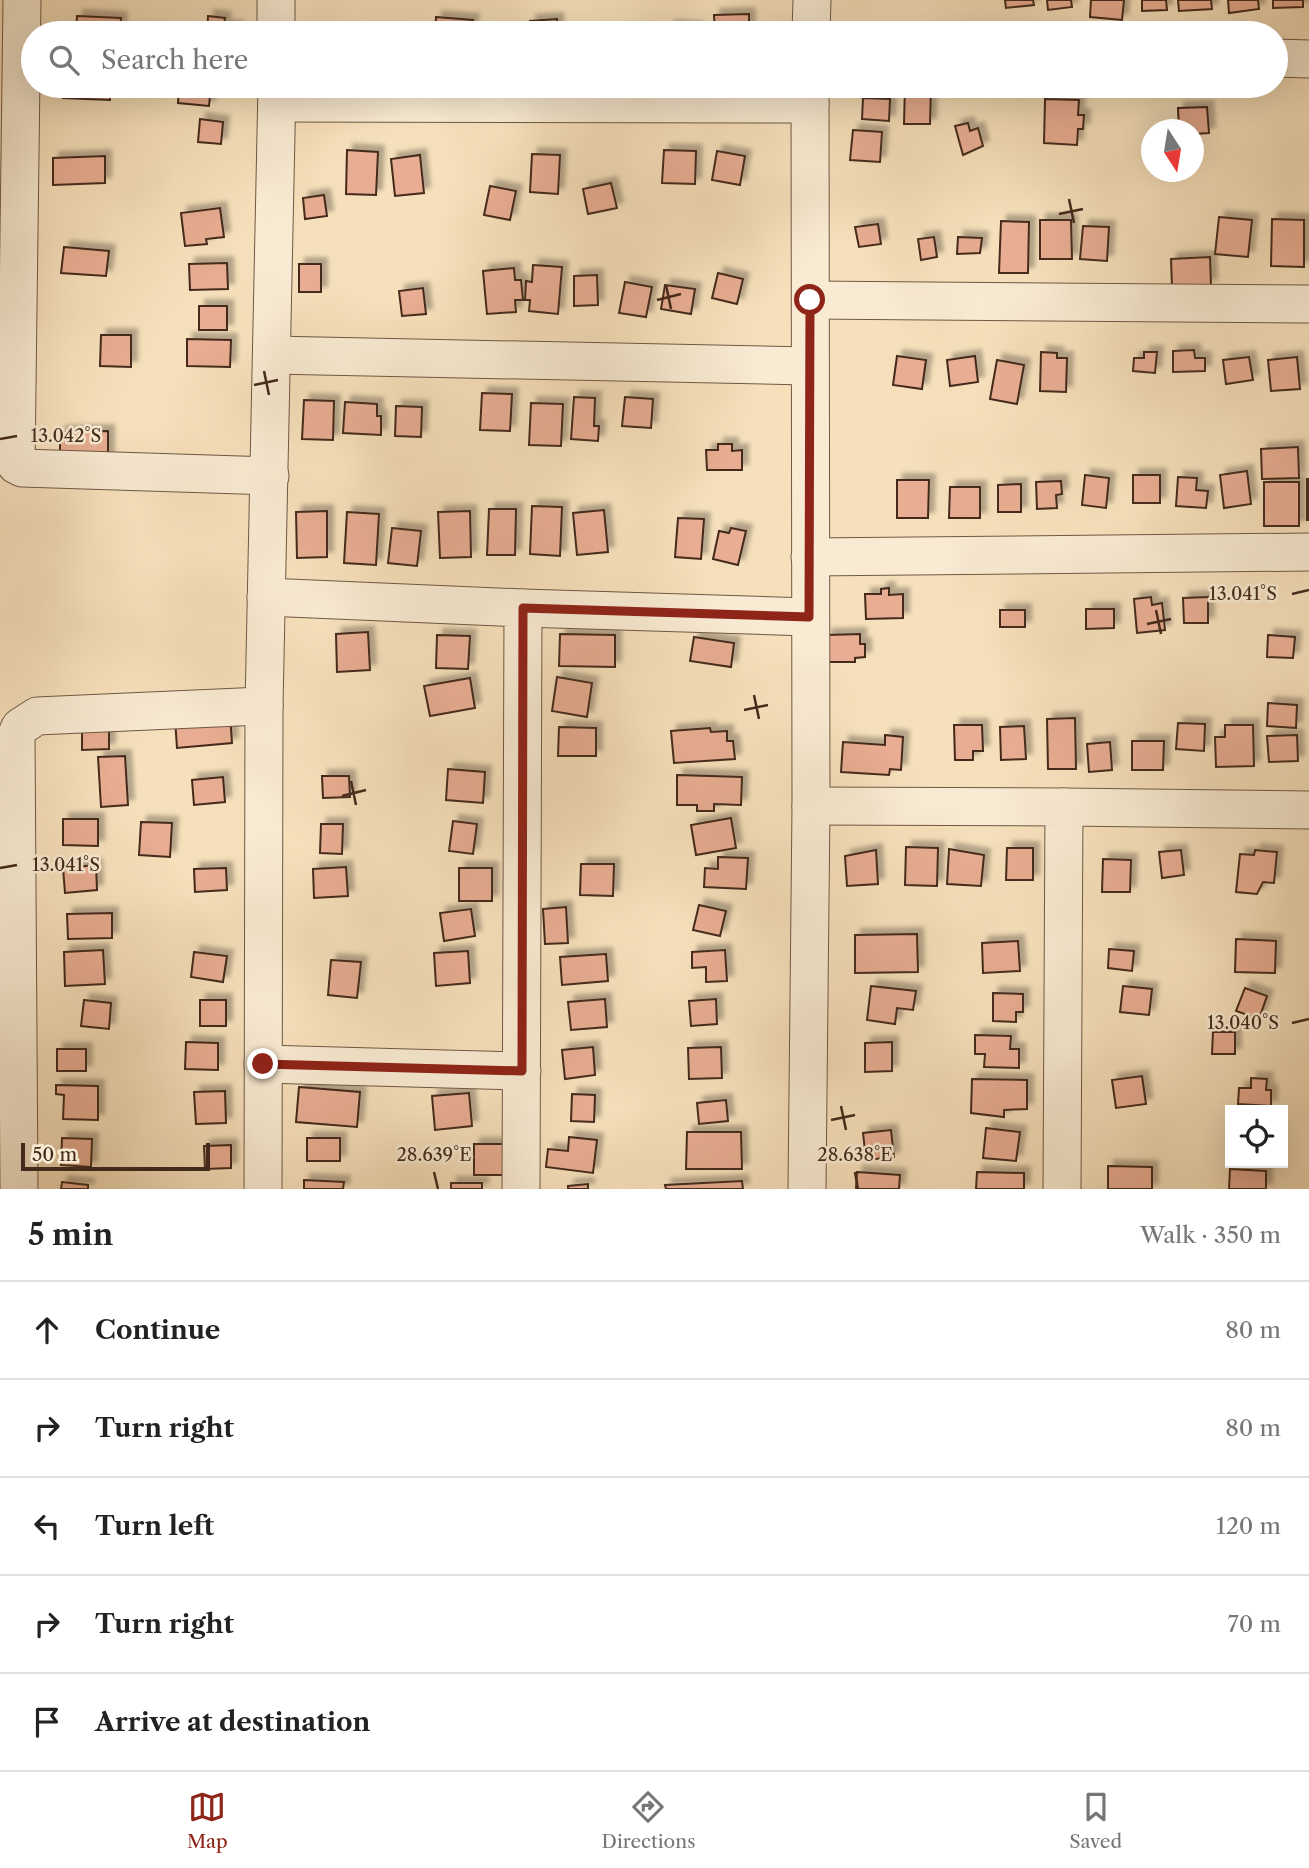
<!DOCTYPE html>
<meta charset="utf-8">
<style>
body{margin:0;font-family:"Libre Caslon Text",serif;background:#f2f2f2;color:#222}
.controls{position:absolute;right:21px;bottom:21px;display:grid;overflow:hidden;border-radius:0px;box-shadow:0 7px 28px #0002}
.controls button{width:63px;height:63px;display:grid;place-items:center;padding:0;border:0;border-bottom:2px solid #e0e0e0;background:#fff;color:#222;font:35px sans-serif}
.compass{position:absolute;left:1141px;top:119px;width:63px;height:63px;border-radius:50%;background:#fff;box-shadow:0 7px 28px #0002;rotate:168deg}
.scale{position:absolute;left:21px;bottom:18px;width:189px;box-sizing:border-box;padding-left:7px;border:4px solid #442a1b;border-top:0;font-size:19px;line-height:24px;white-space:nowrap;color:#442a1b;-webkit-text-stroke:5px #f9ebd3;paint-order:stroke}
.stop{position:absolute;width:21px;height:21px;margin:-16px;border:5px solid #8f2418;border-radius:50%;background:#fff}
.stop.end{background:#8f2418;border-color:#fff;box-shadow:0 2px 7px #0008}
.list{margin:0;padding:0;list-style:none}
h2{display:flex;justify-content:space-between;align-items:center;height:91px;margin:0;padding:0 28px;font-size:30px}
h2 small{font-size:23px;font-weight:400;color:#767676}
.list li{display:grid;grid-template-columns:46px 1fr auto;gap:21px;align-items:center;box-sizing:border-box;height:98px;padding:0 28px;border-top:2px solid #e0e0e0}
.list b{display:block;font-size:26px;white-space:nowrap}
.list em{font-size:23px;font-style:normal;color:#767676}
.icon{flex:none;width:38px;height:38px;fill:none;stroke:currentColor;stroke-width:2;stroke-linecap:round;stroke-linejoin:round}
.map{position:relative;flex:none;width:1309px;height:1189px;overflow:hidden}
.search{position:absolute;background:#fff;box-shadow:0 7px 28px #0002;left:21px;right:21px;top:21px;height:77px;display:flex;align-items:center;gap:18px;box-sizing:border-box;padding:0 24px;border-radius:38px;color:#767676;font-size:26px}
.sheet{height:581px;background:#fff}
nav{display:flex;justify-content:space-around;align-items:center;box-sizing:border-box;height:98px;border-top:2px solid #e0e0e0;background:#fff;font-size:19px;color:#767676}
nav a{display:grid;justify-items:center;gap:4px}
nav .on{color:#8f2418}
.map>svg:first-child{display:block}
</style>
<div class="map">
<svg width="1309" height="1189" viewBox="0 0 1309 1189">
<defs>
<filter id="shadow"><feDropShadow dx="6" dy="-6" stdDeviation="2" flood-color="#0004"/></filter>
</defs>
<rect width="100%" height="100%" fill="#f6e0bb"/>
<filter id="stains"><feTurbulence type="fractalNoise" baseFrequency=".00286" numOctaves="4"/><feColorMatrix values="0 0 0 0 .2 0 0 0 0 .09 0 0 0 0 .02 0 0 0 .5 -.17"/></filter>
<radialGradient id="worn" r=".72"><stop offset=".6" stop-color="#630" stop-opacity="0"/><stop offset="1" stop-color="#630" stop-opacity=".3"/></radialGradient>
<g fill="#e8ad92" stroke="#442a1b" stroke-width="2" filter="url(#shadow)">
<polygon points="1005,0 1033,0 1034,5 1006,8"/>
<polygon points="1047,0 1071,0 1072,7 1048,10"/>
<polygon points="1091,0 1124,0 1122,20 1090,17"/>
<polygon points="1142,0 1166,0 1167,10 1142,11"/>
<polygon points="1178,0 1211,0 1212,9 1179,11"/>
<polygon points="1228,0 1258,0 1259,9 1229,13"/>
<polygon points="1273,0 1303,0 1303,7 1273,8"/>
<polygon points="749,14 749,33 715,33 714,15"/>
<polygon points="77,16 121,18 120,33 76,33"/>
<polygon points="208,16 225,18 224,26 237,27 236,33 207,33"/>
<polygon points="436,17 473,20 471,33 435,33"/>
<polygon points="557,19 558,33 531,33 530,21"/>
<polygon points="669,26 697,28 697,33 669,33"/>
<polygon points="649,30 650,33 624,33 624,32"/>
<polygon points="63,86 110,86 110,100 63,98"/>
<polygon points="179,86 211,86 209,106 178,103"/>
<polygon points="905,86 931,86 930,124 904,124"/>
<polygon points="863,98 890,99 889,121 862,119"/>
<polygon points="1045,99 1079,100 1078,115 1084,115 1083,129 1078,129 1077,145 1044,143"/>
<polygon points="1207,107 1209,133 1194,134 1194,130 1179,130 1178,108"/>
<polygon points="200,119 223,122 221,144 198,142"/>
<polygon points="968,123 970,131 978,128 983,146 963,155 955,126"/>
<polygon points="853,130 882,132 880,162 850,160"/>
<polygon points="347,150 378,152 376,195 346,194"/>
<polygon points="664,150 696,151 695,184 662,183"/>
<polygon points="717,151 745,156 740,185 712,180"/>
<polygon points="532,154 560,155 558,194 530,192"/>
<polygon points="420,155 424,193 395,196 391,159"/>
<polygon points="105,156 105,183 53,185 53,158"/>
<polygon points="611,183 617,208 588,214 583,189"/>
<polygon points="490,186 516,191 510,220 484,215"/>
<polygon points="324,195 327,216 305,219 303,198"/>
<polygon points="220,208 224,237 206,239 207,244 185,246 181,213"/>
<polygon points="1219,217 1252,220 1248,257 1215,254"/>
<polygon points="1272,219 1304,220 1304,267 1271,266"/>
<polygon points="1040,220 1071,220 1072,259 1040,259"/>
<polygon points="1001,221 1029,222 1028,273 999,273"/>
<polygon points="878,224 881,244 859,247 855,227"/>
<polygon points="1083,226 1109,227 1107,261 1080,259"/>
<polygon points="934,237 937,257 921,260 918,239"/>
<polygon points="958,237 982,238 980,253 957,254"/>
<polygon points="64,247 109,251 106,276 61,273"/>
<polygon points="1210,257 1211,285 1172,286 1171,259"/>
<polygon points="227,263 228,289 190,290 189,264"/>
<rect x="299" y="264" width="22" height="28"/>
<polygon points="533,265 562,267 558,314 529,311 530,300 525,300 526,281 532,282"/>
<polygon points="514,268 515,280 521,280 523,300 515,300 516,312 487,314 483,271"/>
<polygon points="718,273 743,279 737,304 712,298"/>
<polygon points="597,275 598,305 574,306 574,276"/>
<polygon points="625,282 652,287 646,317 619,313"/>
<polygon points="665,285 695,289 691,314 661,309"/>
<polygon points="423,288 426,314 402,316 399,291"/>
<rect x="199" y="306" width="28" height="24"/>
<polygon points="101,335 131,335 131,367 100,366"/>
<polygon points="187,339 231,340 230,367 187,366"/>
<polygon points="1194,350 1195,358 1205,358 1205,371 1173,372 1173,351"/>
<polygon points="1041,352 1057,353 1057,358 1067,358 1066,392 1040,391"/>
<polygon points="1144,352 1157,352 1155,373 1133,371 1134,358 1144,358"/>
<polygon points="897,356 926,360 922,389 893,385"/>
<polygon points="975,356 978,382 950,386 947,360"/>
<polygon points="1249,357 1253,380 1226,384 1223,360"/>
<polygon points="1297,357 1300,389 1271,391 1268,360"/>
<polygon points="997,360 1024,365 1017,404 990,399"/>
<polygon points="482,393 512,394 510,431 480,430"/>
<polygon points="574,397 595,398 594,426 599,426 598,441 571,439"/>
<polygon points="625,397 653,399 651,428 622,426"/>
<polygon points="304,400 334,401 333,440 302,439"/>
<polygon points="345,402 377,404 377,416 381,416 381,435 343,433"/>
<polygon points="531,403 563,404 561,446 529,445"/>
<polygon points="396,406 422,407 421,437 395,436"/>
<polygon points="108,431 108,459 60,459 60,432"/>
<polygon points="718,444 732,444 732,451 742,450 742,470 707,470 706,450 718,450"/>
<polygon points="1298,447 1299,478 1262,479 1261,449"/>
<polygon points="1247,471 1251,504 1224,508 1220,475"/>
<polygon points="1085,475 1109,478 1106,508 1082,505"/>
<rect x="1133" y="475" width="27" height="28"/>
<polygon points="1178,477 1197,478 1196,490 1208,491 1206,508 1176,506"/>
<rect x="1307" y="479" width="2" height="41"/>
<polygon points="897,480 929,480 928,518 897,518"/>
<polygon points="1061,481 1062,494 1056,495 1057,508 1037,509 1036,482"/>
<rect x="1264" y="482" width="35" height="44"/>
<polygon points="1021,484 1021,512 998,512 998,485"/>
<polygon points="950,487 980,487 980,518 949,518"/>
<polygon points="532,506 562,507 560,556 530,554"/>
<polygon points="489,509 516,509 515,555 487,555"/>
<polygon points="604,510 608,552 577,555 573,513"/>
<polygon points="327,511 327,557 297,558 296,512"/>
<polygon points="470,511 471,557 440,558 438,512"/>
<polygon points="347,512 379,514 376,565 344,563"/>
<polygon points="678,518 704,519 701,559 675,557"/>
<polygon points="392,528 421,531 417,566 388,563"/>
<polygon points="731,528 746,531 738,565 713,559 719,531 729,533"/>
<polygon points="889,588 889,595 903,594 903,618 866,619 865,594 881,594 881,589"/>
<polygon points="1151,597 1152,605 1162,603 1165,630 1137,633 1134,599"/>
<polygon points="1208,597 1208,623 1184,623 1183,598"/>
<polygon points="1086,609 1114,609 1114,628 1086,629"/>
<rect x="1000" y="610" width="25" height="17"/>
<polygon points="368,632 370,670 337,672 336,634"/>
<polygon points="560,634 615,635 615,667 559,666"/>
<polygon points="860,634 860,644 865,644 865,657 855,658 855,662 827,662 826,635"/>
<polygon points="437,635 470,636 468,669 436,668"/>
<polygon points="1268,635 1295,637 1293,658 1267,657"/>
<polygon points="694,637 734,643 731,667 690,661"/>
<polygon points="557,677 592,683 587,717 552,711"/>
<polygon points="470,678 475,708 430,716 424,686"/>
<polygon points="1268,703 1297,705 1296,728 1267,726"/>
<polygon points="230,714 232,743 177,748 175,719"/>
<polygon points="1075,718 1076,769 1048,769 1047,719"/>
<polygon points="82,721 109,721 109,749 82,750"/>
<polygon points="1178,723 1205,724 1204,751 1176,749"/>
<polygon points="954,725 982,725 983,751 973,751 973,760 955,760"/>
<polygon points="1225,725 1253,725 1254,766 1216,767 1215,737 1225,737"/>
<polygon points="1024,726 1026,759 1001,760 1000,727"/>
<polygon points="559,727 596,728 596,756 558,756"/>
<polygon points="710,728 711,732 727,731 727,741 733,741 735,759 674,763 671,731"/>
<polygon points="885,735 903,737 901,770 890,769 889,775 841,772 843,742 885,745"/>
<polygon points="1297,735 1298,761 1269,762 1267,736"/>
<polygon points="1132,741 1164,741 1163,770 1132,770"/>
<polygon points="1110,742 1112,770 1089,772 1087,744"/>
<polygon points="125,756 128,805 101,807 98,757"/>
<polygon points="448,769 485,772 483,803 446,800"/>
<polygon points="677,775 742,777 741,805 714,804 714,811 697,811 697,805 677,805"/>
<polygon points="322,776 349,776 350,797 323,798"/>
<polygon points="223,777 225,802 194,805 192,780"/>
<polygon points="731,818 736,848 696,855 691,825"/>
<polygon points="63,819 98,819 98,846 63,845"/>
<polygon points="453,821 477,824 473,854 449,851"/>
<polygon points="141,822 172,823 170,857 139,855"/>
<polygon points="321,824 343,824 342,854 320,853"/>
<polygon points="906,847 938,848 937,886 905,885"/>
<polygon points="1007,848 1033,848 1033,880 1006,880"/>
<polygon points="949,849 984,855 981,886 947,884"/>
<polygon points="876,850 878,884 847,886 845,856"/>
<polygon points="1181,850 1184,875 1162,878 1159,852"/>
<polygon points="1255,850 1277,852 1274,883 1263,882 1257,894 1236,892 1240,854 1254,855"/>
<polygon points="718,857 748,858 746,889 704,887 705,868 718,869"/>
<polygon points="1103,859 1131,860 1130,892 1102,892"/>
<polygon points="581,864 614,864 613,896 580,895"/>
<polygon points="96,865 97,890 65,893 63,868"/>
<polygon points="346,867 348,896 314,898 313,869"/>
<polygon points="226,868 227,890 195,892 194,869"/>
<rect x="459" y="868" width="33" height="33"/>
<polygon points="699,905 726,911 720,936 693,930"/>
<polygon points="566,907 568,943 545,944 543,909"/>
<polygon points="471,909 475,936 444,941 440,913"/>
<polygon points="112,913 112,938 68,939 67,914"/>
<polygon points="917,934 918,972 855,973 855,935"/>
<polygon points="1236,939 1276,941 1275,973 1235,972"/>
<polygon points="1018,941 1020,971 983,973 982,943"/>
<polygon points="1109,949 1134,951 1132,971 1108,968"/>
<polygon points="103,950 105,984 65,986 64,952"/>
<polygon points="725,950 727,981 706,982 706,967 692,968 692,952"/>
<polygon points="468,951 470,983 436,986 434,953"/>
<polygon points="194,952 227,956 223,982 191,977"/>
<polygon points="606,954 608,981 562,985 560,957"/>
<polygon points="331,960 361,962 357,998 328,995"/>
<polygon points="871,986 916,991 913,1010 897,1008 895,1024 867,1020"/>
<polygon points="1123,986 1152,989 1149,1015 1120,1012"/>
<polygon points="1245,988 1267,996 1259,1019 1236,1011"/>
<polygon points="993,993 1023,994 1023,1012 1016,1012 1016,1022 993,1021"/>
<polygon points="605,999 607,1027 571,1030 568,1002"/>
<polygon points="716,999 717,1024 691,1026 689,1001"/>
<polygon points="84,1000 111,1003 109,1029 81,1026"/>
<rect x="200" y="1000" width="26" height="26"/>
<polygon points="1213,1032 1235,1032 1235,1054 1212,1054"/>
<polygon points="975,1035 1011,1036 1010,1049 1019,1049 1019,1068 984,1067 985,1054 975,1054"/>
<polygon points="186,1042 218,1043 218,1070 185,1069"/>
<polygon points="892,1042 892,1071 865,1072 865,1043"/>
<polygon points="593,1047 595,1075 565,1079 562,1050"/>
<polygon points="721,1047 722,1078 689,1079 688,1048"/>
<rect x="57" y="1049" width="29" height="22"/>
<polygon points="1142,1076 1146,1104 1116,1108 1112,1080"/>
<polygon points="1251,1078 1267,1079 1266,1090 1271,1090 1271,1106 1238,1104 1239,1088 1251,1088"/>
<polygon points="972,1079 1027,1080 1027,1109 1004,1110 1004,1117 971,1113"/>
<polygon points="56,1085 98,1086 98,1120 63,1119 64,1095 56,1094"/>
<polygon points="299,1087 360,1092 357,1127 296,1122"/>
<polygon points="225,1091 226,1123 196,1124 194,1092"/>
<polygon points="469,1093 472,1126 435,1130 432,1096"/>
<polygon points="572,1094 595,1095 594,1122 571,1121"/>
<polygon points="726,1100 728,1121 699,1124 697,1103"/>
<polygon points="986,1128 1020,1132 1016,1161 983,1158"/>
<polygon points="891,1130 894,1157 866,1160 863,1133"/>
<polygon points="687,1132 741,1132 742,1169 686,1169"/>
<polygon points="569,1137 597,1140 593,1173 546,1167 548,1149 568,1151"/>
<polygon points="62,1138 92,1139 91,1167 61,1165"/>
<rect x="307" y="1138" width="33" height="23"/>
<rect x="474" y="1144" width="29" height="31"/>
<polygon points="231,1145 231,1168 205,1169 204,1146"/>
<polygon points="1108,1166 1152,1167 1152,1189 1108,1189"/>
<polygon points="1230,1169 1266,1171 1266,1189 1229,1189"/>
<polygon points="857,1172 900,1175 899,1189 856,1189"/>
<polygon points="977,1172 1024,1173 1024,1189 976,1189"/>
<polygon points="304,1180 344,1182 343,1189 304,1189"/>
<polygon points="742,1181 743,1189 666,1189 665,1185"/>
<polygon points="62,1182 88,1185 88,1189 61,1189"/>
<rect x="451" y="1183" width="31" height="6"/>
<polygon points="588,1184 588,1189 568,1189 568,1186"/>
</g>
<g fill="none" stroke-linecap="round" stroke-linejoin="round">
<defs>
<g id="minor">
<polyline points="22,0 16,465 22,468 270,476"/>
<polyline points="276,0 276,33"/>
<polyline points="811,33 812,0"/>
<polyline points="1276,58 1309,59"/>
<polyline points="278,103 810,104"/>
<polyline points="811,300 1309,304"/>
<polyline points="272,355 808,366"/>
<polyline points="810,557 1309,552"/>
<polyline points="266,597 523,608 521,1189"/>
<polyline points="523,608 809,617"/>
<polyline points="811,806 1064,807 1062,1189"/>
<polyline points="1064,807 1309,810"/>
<polyline points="263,1064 522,1071"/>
<polyline points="19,1189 16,736 20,727 37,716 264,706"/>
<polyline points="263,1189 264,706 277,86"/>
<polyline points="807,1189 811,806 810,86"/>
</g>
</defs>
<use href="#minor" stroke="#705843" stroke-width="39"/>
<use href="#minor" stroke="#f9ebd3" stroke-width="37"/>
</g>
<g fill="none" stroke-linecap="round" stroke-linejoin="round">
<polyline stroke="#8f2418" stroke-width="9" points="263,1064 522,1071 523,608 809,617 810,300"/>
</g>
<path fill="none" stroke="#442a1b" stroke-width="2.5" d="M1069 199 1074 223M1059 214 1083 209M666 285 671 309M657 300 681 294M264 371 269 395M254 385 278 380M0 439 17 436M1292 594 1309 590M1156 610 1161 634M1147 624 1171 619M754 695 759 719M744 710 768 705M351 781 356 805M342 796 366 790M0 868 17 865M1292 1023 1309 1019M841 1106 846 1130M831 1120 855 1115M434 1172 438 1189M855 1172 858 1189"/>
<g font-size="18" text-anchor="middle" fill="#442a1b" stroke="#f9ebd3" stroke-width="5" stroke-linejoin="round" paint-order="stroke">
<text x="66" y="442">13.042°S</text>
<text x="1243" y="600">13.041°S</text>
<text x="66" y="871">13.041°S</text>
<text x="1243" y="1029">13.040°S</text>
<text x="434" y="1161">28.639°E</text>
<text x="855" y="1161">28.638°E</text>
</g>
<rect width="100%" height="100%" filter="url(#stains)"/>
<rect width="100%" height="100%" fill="url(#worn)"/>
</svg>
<div class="controls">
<button><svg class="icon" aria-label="locate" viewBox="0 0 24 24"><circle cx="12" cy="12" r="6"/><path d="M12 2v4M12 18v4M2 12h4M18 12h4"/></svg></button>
</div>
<svg class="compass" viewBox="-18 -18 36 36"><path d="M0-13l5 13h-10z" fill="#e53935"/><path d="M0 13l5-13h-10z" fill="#767676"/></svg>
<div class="scale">50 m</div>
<div class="stop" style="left:810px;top:300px"></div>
<div class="stop end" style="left:263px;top:1064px"></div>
<div class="search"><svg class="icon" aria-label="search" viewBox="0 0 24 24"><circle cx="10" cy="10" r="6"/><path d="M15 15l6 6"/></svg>Search here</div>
</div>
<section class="sheet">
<h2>5 min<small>Walk · 350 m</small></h2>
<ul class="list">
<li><svg class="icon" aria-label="ahead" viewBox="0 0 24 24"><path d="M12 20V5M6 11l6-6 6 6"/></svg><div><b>Continue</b></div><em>80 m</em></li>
<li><svg class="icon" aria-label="right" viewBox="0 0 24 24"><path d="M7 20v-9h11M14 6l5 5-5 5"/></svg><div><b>Turn right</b></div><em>80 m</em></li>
<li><svg class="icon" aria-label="left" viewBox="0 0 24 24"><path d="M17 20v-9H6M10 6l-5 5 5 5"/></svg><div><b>Turn left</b></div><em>120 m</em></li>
<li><svg class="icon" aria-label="right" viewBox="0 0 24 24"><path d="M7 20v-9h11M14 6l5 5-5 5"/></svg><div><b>Turn right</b></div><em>70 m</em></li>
<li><svg class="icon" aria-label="arrive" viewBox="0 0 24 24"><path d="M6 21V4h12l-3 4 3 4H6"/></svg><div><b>Arrive at destination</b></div></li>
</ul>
</section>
<nav>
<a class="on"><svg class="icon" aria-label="map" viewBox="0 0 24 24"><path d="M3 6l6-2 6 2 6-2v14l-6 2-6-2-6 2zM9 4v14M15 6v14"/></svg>Map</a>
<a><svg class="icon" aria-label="directions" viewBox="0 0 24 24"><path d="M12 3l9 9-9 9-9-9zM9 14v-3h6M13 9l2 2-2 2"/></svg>Directions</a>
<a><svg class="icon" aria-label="saved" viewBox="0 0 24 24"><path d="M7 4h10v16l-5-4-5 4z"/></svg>Saved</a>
</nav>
